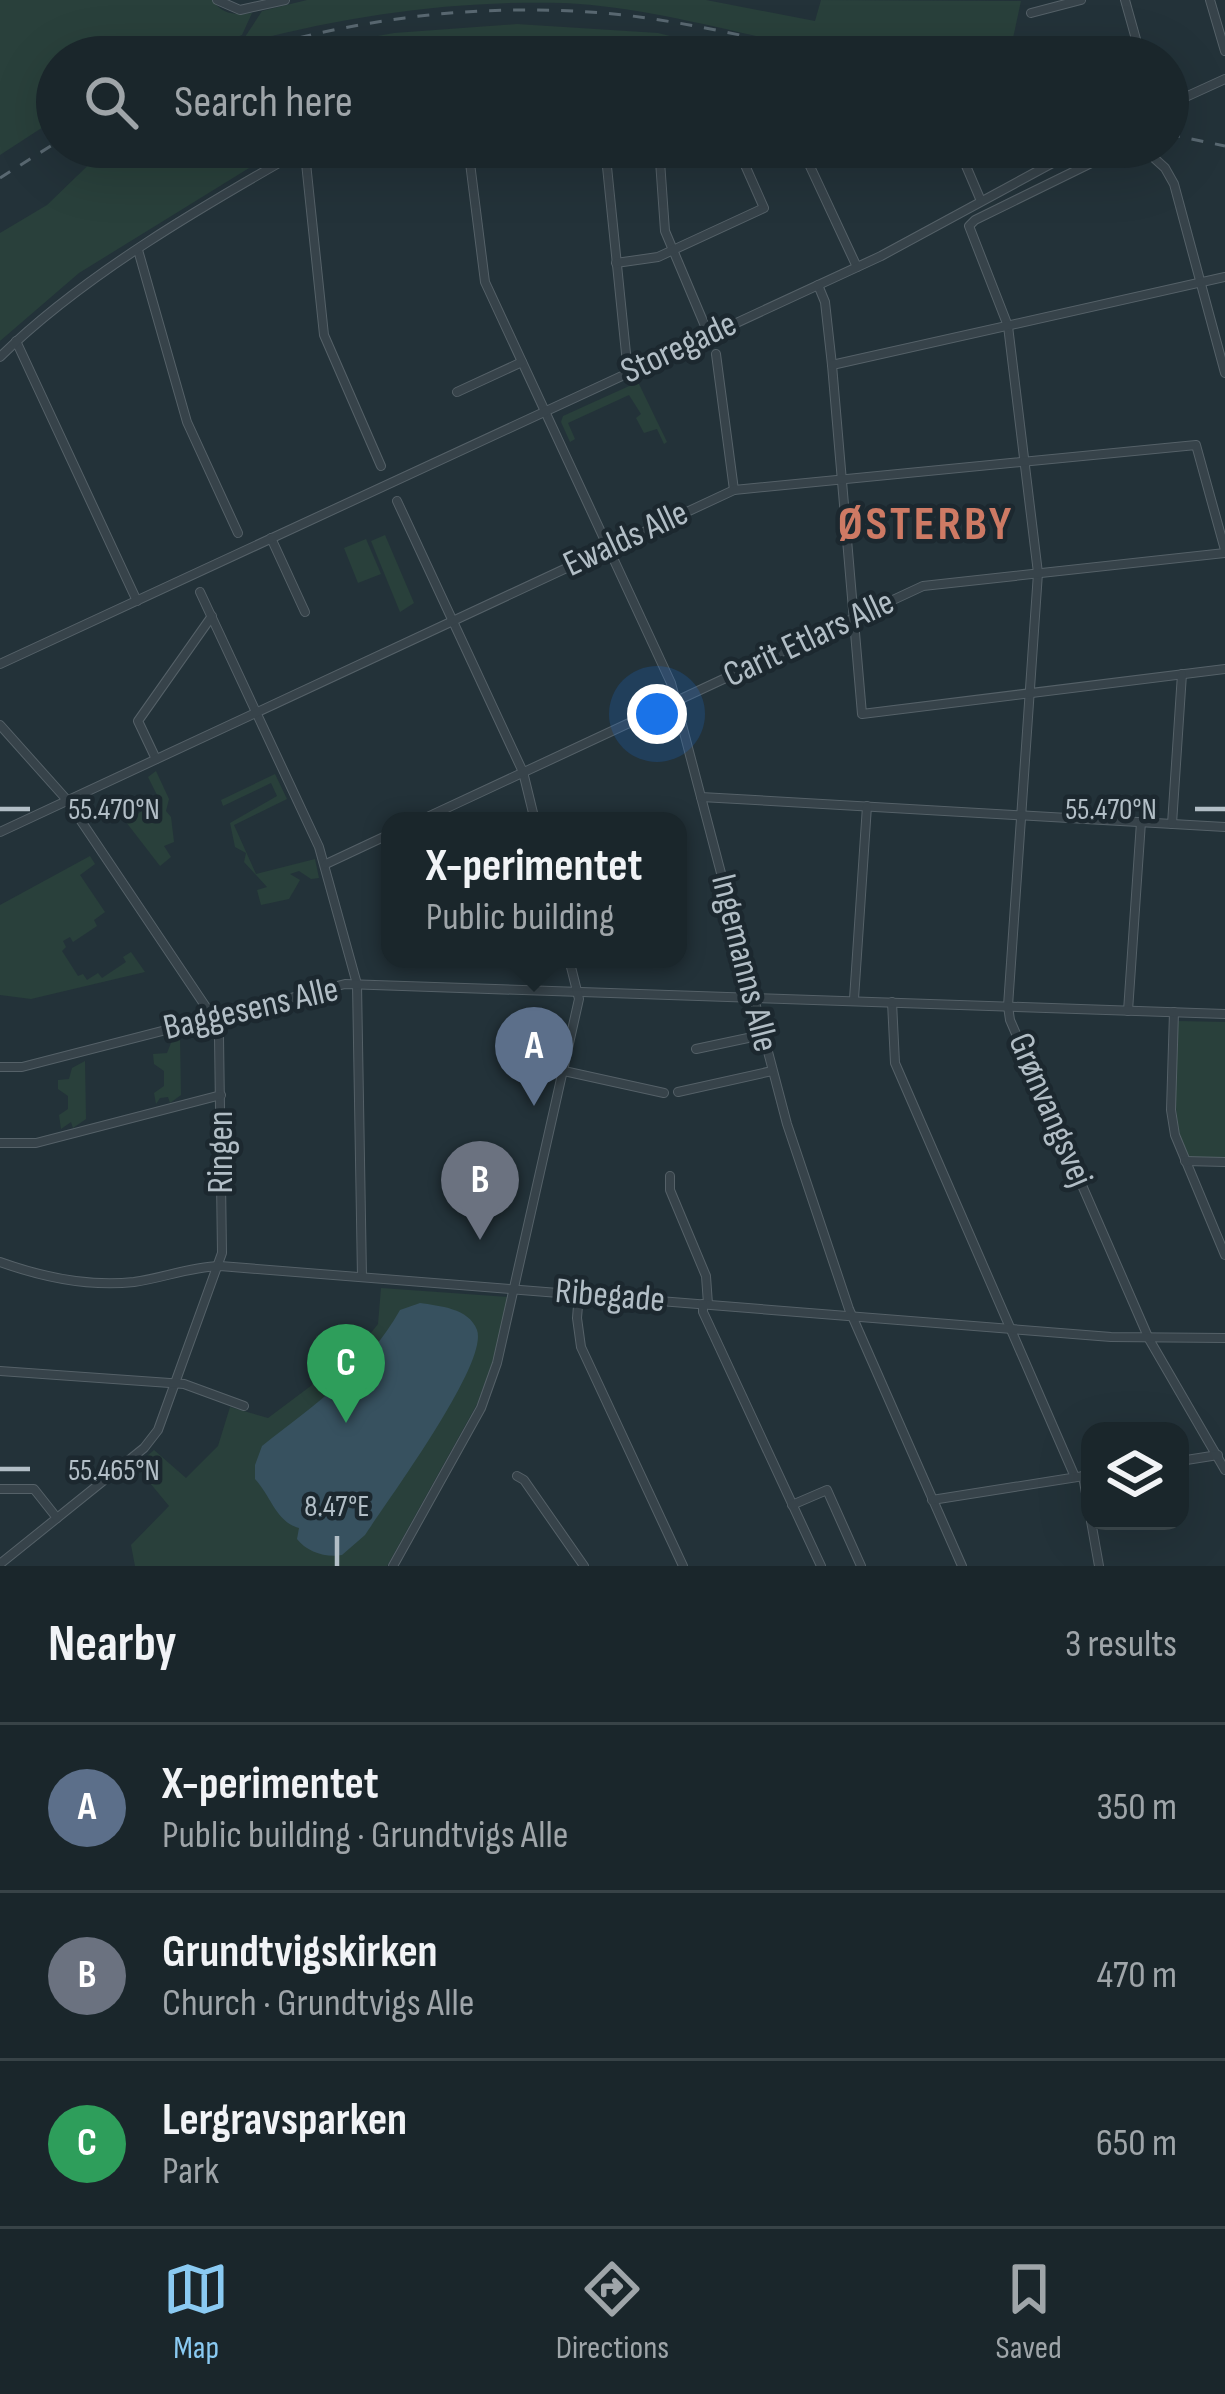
<!DOCTYPE html>
<meta charset="utf-8">
<style>
body{margin:0;font-family:"Sofia Sans Condensed",sans-serif;background:#273237;color:#f1f3f6}
.controls{position:absolute;right:36px;bottom:36px;display:grid;overflow:hidden;border-radius:24px;box-shadow:0 12px 48px #0002}
.controls button{width:108px;height:108px;display:grid;place-items:center;padding:0;border:0;border-bottom:3px solid #384347;background:#1a262b;color:#f1f3f6;font:60px sans-serif}
.you{position:absolute;left:657px;top:714px;width:42px;height:42px;margin:-30px;border:9px solid #fff;border-radius:50%;background:#1a73e8;box-shadow:0 0 0 18px #1a73e833}
.badge{display:grid;place-items:center;width:78px;height:78px;border-radius:50%;background:#8acaf2;color:#fff;font-size:39px;font-weight:700}
.pin{position:absolute;translate:-50% -99px;filter:drop-shadow(0 3px 6px #0008)}
.pin::after{content:'';position:absolute;top:63px;width:42px;height:36px;background:inherit;clip-path:polygon(0 0,100% 0,50% 100%)}
.popup{position:absolute;left:381px;top:812px;width:306px;height:156px;box-sizing:border-box;display:grid;place-content:center;border-radius:24px;background:#1a262b;filter:drop-shadow(0 3px 9px #0005);font-size:39px;white-space:nowrap;color:#9fa5a9}
.popup b{font-size:45px;color:#f1f3f6}
.popup::after{content:'';position:absolute;left:50%;top:100%;margin-left:-24px;border:24px solid transparent;border-top-color:#1a262b}
.list{margin:0;padding:0;list-style:none}
h2{display:flex;justify-content:space-between;align-items:center;height:156px;margin:0;padding:0 48px;font-size:51px}
h2 small{font-size:39px;font-weight:400;color:#9fa5a9}
.list li{display:grid;grid-template-columns:78px 1fr auto;gap:36px;align-items:center;box-sizing:border-box;height:168px;padding:0 48px;border-top:3px solid #384347}
.list b{display:block;font-size:45px;white-space:nowrap}
.list p{margin:0;font-size:39px;white-space:nowrap;color:#9fa5a9}
.list em{font-size:39px;font-style:normal;color:#9fa5a9}
.icon{flex:none;width:66px;height:66px;fill:none;stroke:currentColor;stroke-width:2;stroke-linecap:round;stroke-linejoin:round}
.map{position:relative;flex:none;width:1225px;height:1566px;overflow:hidden}
.search{position:absolute;background:#1a262b;box-shadow:0 12px 48px #0002;left:36px;right:36px;top:36px;height:132px;display:flex;align-items:center;gap:30px;box-sizing:border-box;padding:0 42px;border-radius:66px;color:#9fa5a9;font-size:45px}
.sheet{height:660px;background:#1a262b}
nav{display:flex;justify-content:space-around;align-items:center;box-sizing:border-box;height:168px;border-top:3px solid #384347;background:#1a262b;font-size:33px;color:#9fa5a9}
nav a{display:grid;justify-items:center;gap:6px}
nav .on{color:#8acaf2}
.map>svg:first-child{display:block}
</style>
<div class="map">
<svg width="1225" height="1566" viewBox="0 0 1225 1566">
<rect width="100%" height="100%" fill="#233239"/>
<g fill="#29403b">
<path d="M0 0H212C223 15 235 15 252 13L242 35 189 57H57V118L0 155Z"/>
<path d="M307 0H706L815 21 821 0 1021 1 1009 57C959 57 902 64 853 56 756 40 663 8 564 3 449 0 338 17 229 47L245 37 262 11Z"/>
<polygon points="517,24 658,33 755,57 315,57 317,47 394,33"/>
<polygon points="107,147 283,147 79,273 0,341 0,233 47,205"/>
<polygon points="638,382 667,442 664,444 657,429 644,433 636,418 641,414 629,395 568,423 575,439 570,442 561,422 563,416"/>
<polygon points="385,535 414,603 400,612 371,541"/>
<polygon points="366,539 381,574 358,583 344,548"/>
<polygon points="156,771 169,799 166,811 171,817 174,842 164,846 171,857 160,866 126,822 159,799 148,777"/>
<polygon points="275,774 287,799 234,825 256,874 315,859 319,878 311,879 299,871 290,874 300,880 289,899 261,905 257,890 267,887 244,862 246,853 235,847 230,823 277,796 271,783 223,806 221,800"/>
<polygon points="90,856 95,864 80,875 105,912 94,920 97,926 73,942 70,937 63,941 66,947 62,951 78,976 83,974 87,980 98,973 102,978 126,962 123,957 131,952 145,972 31,999 0,995 0,905"/>
<path d="M1178 1021 1225 1022V1158L1187 1157C1169 1114 1177 1067 1178 1021Z"/>
<polygon points="180,1037 181,1095 170,1103 168,1097 160,1098 156,1104 154,1093 164,1086 164,1071 154,1064 153,1054 167,1053 173,1038"/>
<polygon points="85,1061 86,1119 73,1128 71,1122 61,1129 59,1115 68,1109 68,1096 58,1089 58,1080 69,1079 72,1068"/>
<polygon points="381,1288 508,1297 493,1360 477,1404 387,1566 135,1566 131,1545 169,1506 136,1466 154,1450 186,1478 218,1446 230,1407 268,1418 312,1385 316,1336 366,1339 378,1324"/>
</g>
<path fill="#37515f" d="M420 1303C439 1306 469 1308 477 1330 489 1363 387 1501 365 1535L342 1555C326 1558 307 1552 297 1539L299 1528C276 1522 271 1496 255 1479V1465L262 1446C314 1405 367 1369 400 1310Z"/>
<g fill="none" stroke-linecap="round" stroke-linejoin="round">
<defs>
<g id="minor">
<polyline points="217,0 240,10 285,0"/>
<polyline points="1125,0 1141,57"/>
<polyline points="1210,0 1225,51"/>
<polyline points="1031,13 1081,0"/>
<polyline points="1168,105 1225,79"/>
<polyline points="468,147 485,282 671,683 787,1124 849,1309 962,1566"/>
<polyline points="605,147 628,373"/>
<polyline points="659,147 665,231 708,333"/>
<polyline points="801,147 857,267"/>
<polyline points="958,147 981,201"/>
<polyline points="1124,147 975,220 969,226 1008,326 1038,573 1008,1006 1010,1020 1149,1339 1225,1470"/>
<polyline points="1142,147 1165,168 1174,184 1225,373"/>
<polyline points="301,150 306,163 324,335 381,466"/>
<polyline points="810,164 860,147"/>
<polyline points="138,250 187,422 238,533"/>
<polyline points="616,263 658,257 764,208 737,147"/>
<polyline points="818,285 825,302 832,365 862,714 1225,669"/>
<polyline points="16,341 137,601"/>
<polyline points="716,354 734,490"/>
<path d="M0 357C83 275 206 204 307 147"/>
<polyline points="832,365 1225,277"/>
<polyline points="457,392 522,362"/>
<polyline points="397,501 523,772 535,821"/>
<polyline points="271,538 305,612"/>
<polyline points="200,592 319,847 357,984 362,1277"/>
<polyline points="0,664 881,256 1082,147"/>
<polyline points="0,725 67,800 212,1016 219,1037 222,1253 158,1430 144,1448 0,1564"/>
<polyline points="156,759 138,721 212,616"/>
<polyline points="701,797 1225,827"/>
<polyline points="419,821 923,586 1225,553"/>
<polyline points="1172,824 1182,674"/>
<polyline points="0,832 734,490 1196,445 1225,550"/>
<polyline points="326,864 390,834"/>
<polyline points="854,999 867,806"/>
<polyline points="892,1002 895,1063 1075,1477"/>
<polyline points="1128,1011 1141,822"/>
<polyline points="1174,1012 1171,1110 1175,1135 1225,1255"/>
<polyline points="696,1049 762,1035"/>
<polyline points="0,1067 22,1067 345,984 1225,1014"/>
<polyline points="564,1071 664,1093"/>
<polyline points="678,1092 772,1071"/>
<polyline points="0,1143 36,1143 221,1095"/>
<polyline points="1185,1161 1225,1162"/>
<polyline points="670,1176 670,1190 706,1276 708,1304"/>
<path d="M0 1262C42 1277 89 1287 134 1282 163 1278 189 1267 220 1266L1111 1337 1225 1338"/>
<polyline points="579,1294 577,1318 581,1347 683,1566"/>
<polyline points="703,1304 703,1312 821,1566"/>
<polyline points="0,1371 184,1384 244,1406"/>
<polyline points="1180,1461 1218,1455"/>
<polyline points="517,1476 524,1480 584,1566"/>
<polyline points="1083,1476 1090,1516"/>
<polyline points="0,1489 34,1489 57,1518"/>
<polyline points="932,1500 1090,1475"/>
<polyline points="792,1505 827,1490 861,1566"/>
<polyline points="1091,1521 1099,1566"/>
<polyline points="393,1566 481,1408 497,1363 579,999 569,959"/>
</g>
</defs>
<use href="#minor" stroke="#556168" stroke-width="10"/>
<use href="#minor" stroke="#37434a" stroke-width="8"/>
<g stroke="#596871" stroke-width="3" stroke-dasharray="12 12" stroke-linecap="butt">
<path d="M230 57C360 16 495 0 632 16 702 25 771 42 840 57"/>
<polyline points="1168,134 1225,146"/>
<polyline points="0,178 57,142"/>
</g>
</g>
<path fill="none" stroke="#b2bec6" stroke-width="4.5" d="M0 809H30M1195 809H1225M0 1469H30M337 1536V1566"/>
<g text-anchor="middle" dominant-baseline="central" stroke-width="9" stroke-linejoin="round" paint-order="stroke">
<g font-size="36" fill="#b2bec6" stroke="#1c282f">
<text transform="translate(679 348) rotate(-25)">Storegade</text>
<text transform="translate(626 539) rotate(-25)">Ewalds Alle</text>
<text transform="translate(809 639) rotate(-25)">Carit Etlars Alle</text>
<text transform="translate(744 963) rotate(76)">Ingemanns Alle</text>
<text transform="translate(251 1009) rotate(-13)">Baggesens Alle</text>
<text transform="translate(1050 1110) rotate(67)">Grønvangsvej</text>
<text transform="translate(221 1152) rotate(-90)">Ringen</text>
<text transform="translate(610 1296) rotate(5)">Ribegade</text>
</g>
<g font-size="48" font-weight="bold" letter-spacing="3" fill="#ce7a64" stroke="#1c282f">
<text x="926" y="524">ØSTERBY</text>
</g>
</g>
<g font-size="30" text-anchor="middle" fill="#b2bec6" stroke="#1c282f" stroke-width="9" stroke-linejoin="round" paint-order="stroke">
<text x="114" y="819">55.470°N</text>
<text x="1111" y="819">55.470°N</text>
<text x="114" y="1480">55.465°N</text>
<text x="337" y="1516">8.47°E</text>
</g>
</svg>
<div class="controls">
<button><svg class="icon" aria-label="layers" viewBox="0 0 24 24"><path d="M12 4l9 5-9 5-9-5zM3 14l9 5 9-5"/></svg></button>
</div>
<div class="you"></div>
<div class="pin badge" style="left:534px;top:1106px;background:#5c6f8a">A</div>
<div class="popup"><b>X-perimentet</b>Public building</div>
<div class="pin badge" style="left:480px;top:1240px;background:#6b7280">B</div>
<div class="pin badge" style="left:346px;top:1423px;background:#2e9e5b">C</div>
<div class="search"><svg class="icon" aria-label="search" viewBox="0 0 24 24"><circle cx="10" cy="10" r="6"/><path d="M15 15l6 6"/></svg>Search here</div>
</div>
<section class="sheet">
<h2>Nearby<small>3 results</small></h2>
<ul class="list">
<li><span class="badge" style="background:#5c6f8a">A</span><div><b>X-perimentet</b><p>Public building · Grundtvigs Alle</p></div><em>350 m</em></li>
<li><span class="badge" style="background:#6b7280">B</span><div><b>Grundtvigskirken</b><p>Church · Grundtvigs Alle</p></div><em>470 m</em></li>
<li><span class="badge" style="background:#2e9e5b">C</span><div><b>Lergravsparken</b><p>Park</p></div><em>650 m</em></li>
</ul>
</section>
<nav>
<a class="on"><svg class="icon" aria-label="map" viewBox="0 0 24 24"><path d="M3 6l6-2 6 2 6-2v14l-6 2-6-2-6 2zM9 4v14M15 6v14"/></svg>Map</a>
<a><svg class="icon" aria-label="directions" viewBox="0 0 24 24"><path d="M12 3l9 9-9 9-9-9zM9 14v-3h6M13 9l2 2-2 2"/></svg>Directions</a>
<a><svg class="icon" aria-label="saved" viewBox="0 0 24 24"><path d="M7 4h10v16l-5-4-5 4z"/></svg>Saved</a>
</nav>
